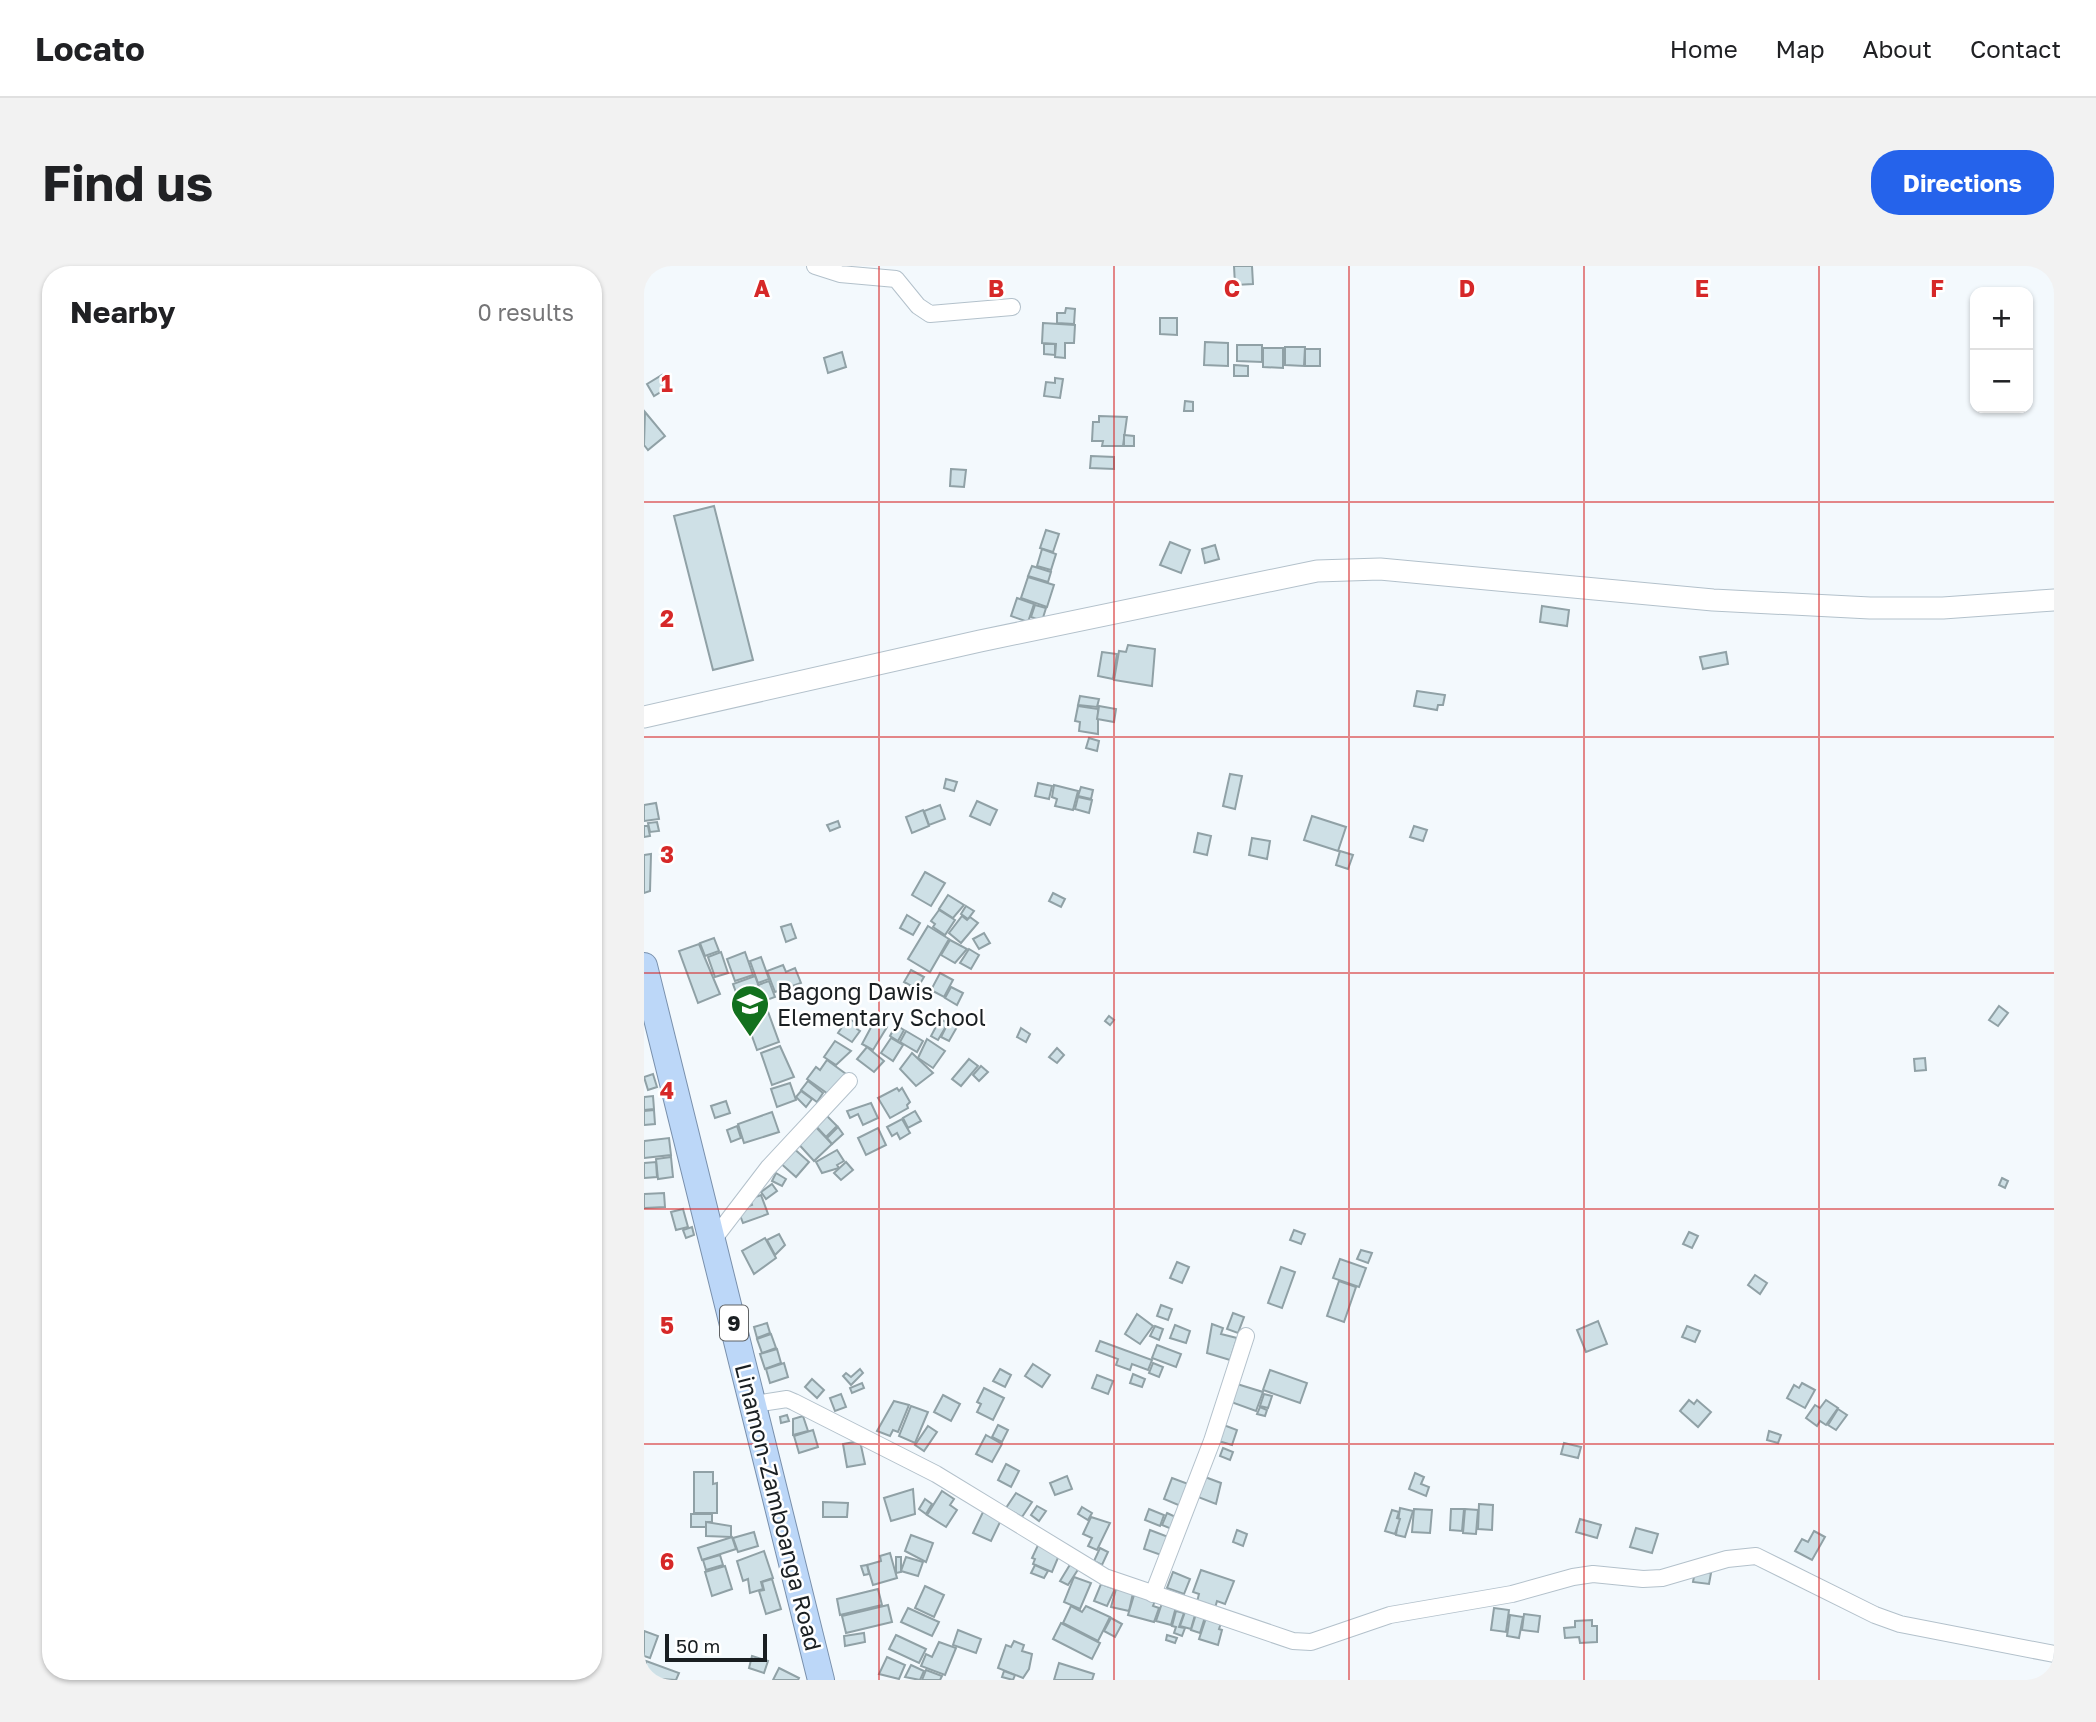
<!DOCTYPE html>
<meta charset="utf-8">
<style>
body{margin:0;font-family:"Golos Text",sans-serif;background:#f2f2f2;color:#202124}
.controls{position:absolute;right:21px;top:21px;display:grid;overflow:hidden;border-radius:14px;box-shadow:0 2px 5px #0004}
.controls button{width:63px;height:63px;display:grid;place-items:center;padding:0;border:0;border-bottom:2px solid #e0e0e0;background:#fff;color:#202124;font:35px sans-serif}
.scale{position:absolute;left:21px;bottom:18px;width:102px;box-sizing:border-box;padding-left:7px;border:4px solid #1a1f22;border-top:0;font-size:19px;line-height:24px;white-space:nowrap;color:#1a1f22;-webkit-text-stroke:5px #fff;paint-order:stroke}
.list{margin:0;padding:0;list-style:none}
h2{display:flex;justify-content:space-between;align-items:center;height:91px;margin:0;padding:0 28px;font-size:30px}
h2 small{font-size:23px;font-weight:400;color:#757577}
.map{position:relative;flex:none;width:1410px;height:1414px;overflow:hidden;border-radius:28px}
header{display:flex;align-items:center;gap:42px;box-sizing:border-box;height:98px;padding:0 35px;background:#fff;border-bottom:2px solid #e0e0e0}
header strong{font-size:33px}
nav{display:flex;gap:38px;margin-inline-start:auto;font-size:24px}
.intro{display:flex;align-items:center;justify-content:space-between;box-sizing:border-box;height:168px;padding:0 42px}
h1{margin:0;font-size:49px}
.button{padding:18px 32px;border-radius:28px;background:#2563eb;color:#fff;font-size:24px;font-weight:700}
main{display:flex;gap:42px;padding:0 42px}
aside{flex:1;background:#fff;border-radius:28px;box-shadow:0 2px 5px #0004}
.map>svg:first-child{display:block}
</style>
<header>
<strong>Locato</strong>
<nav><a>Home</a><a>Map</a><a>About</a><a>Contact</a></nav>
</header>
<div class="intro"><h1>Find us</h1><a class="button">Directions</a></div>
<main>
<aside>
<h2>Nearby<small>0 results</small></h2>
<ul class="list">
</ul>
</aside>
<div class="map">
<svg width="1410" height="1414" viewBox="0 0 1410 1414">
<rect width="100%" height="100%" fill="#f3f9fd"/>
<g fill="#cee0e6" stroke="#90a1a6" stroke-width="2">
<polygon points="590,0 608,0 609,18 591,19"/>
<polygon points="422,42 431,43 430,58 413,57 413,47 421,47"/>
<polygon points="516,52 533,52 533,69 516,68"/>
<polygon points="399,57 431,59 430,77 421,77 421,92 411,91 412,78 398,77"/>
<polygon points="561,76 584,77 584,100 560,99"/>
<polygon points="400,78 411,78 411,89 400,88"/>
<polygon points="593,79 618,79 618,96 593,95"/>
<polygon points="641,81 661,81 660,100 641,99"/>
<polygon points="619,82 639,82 639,102 619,101"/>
<rect x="661" y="83" width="15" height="17"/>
<polygon points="198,86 202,101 184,107 180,92"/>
<polygon points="590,99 604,100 604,110 590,110"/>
<polygon points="18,109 25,121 10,130 3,118"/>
<polygon points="411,112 419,113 416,132 400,130 402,116 411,117"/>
<polygon points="541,135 549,136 549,145 540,145"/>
<polygon points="1,146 21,170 4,184 0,179"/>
<polygon points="455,150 483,151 479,180 458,180 459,175 448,175 449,156 455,156"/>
<polygon points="480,169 490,170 490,180 480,180"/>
<polygon points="447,190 470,191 470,203 446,202"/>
<polygon points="307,203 322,204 320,221 306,220"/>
<polygon points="70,240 109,394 69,404 30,250"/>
<polygon points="402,264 415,268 409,286 396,282"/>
<polygon points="526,276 546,284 537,307 516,299"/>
<polygon points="571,279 575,293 561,297 558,283"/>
<polygon points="398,283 412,288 407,304 393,300"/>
<polygon points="388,300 407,306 404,316 384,310"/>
<polygon points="384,311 410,319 403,341 377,332"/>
<polygon points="373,332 390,338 384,356 367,350"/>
<polygon points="391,339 402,342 398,355 387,351"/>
<polygon points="898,340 925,344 923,360 896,356"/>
<polygon points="484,379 511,383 508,420 470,414 475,385 482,386"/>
<polygon points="458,386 473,388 469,413 454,410"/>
<polygon points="1082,386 1084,398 1059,403 1056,391"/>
<polygon points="773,425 801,429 799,439 794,439 793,444 770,440"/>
<polygon points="436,430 455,433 453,441 434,439"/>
<polygon points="434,440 454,443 454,468 435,465 436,456 431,455"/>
<polygon points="455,440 472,443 470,456 453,453"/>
<polygon points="445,472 455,475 453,485 442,482"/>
<polygon points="586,508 598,510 591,543 579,540"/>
<polygon points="302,513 313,516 310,525 300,522"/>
<polygon points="394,517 408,520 405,533 391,530"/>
<polygon points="410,519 434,525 429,544 411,540 413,533 408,531"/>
<polygon points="437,521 449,524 447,533 434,530"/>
<polygon points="434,531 448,534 445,547 431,543"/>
<polygon points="333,535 353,544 346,559 326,550"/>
<polygon points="12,537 15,553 0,555 0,539"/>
<polygon points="296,539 301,553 285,559 280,545"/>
<polygon points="279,544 285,560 268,567 262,551"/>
<polygon points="668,550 702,561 694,585 660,574"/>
<polygon points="194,555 196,561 186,565 183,559"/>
<polygon points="13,556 15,565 6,566 4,557"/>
<polygon points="0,560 4,560 6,570 0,571"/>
<polygon points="770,560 783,564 779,575 766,571"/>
<polygon points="554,567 567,570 563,589 550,586"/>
<polygon points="608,572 626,575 623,593 605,589"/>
<polygon points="696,585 709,589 704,603 692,599"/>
<polygon points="7,588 6,625 0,627 0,589"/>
<polygon points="281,606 301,617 287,640 268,629"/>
<polygon points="409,627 421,633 417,641 405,635"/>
<polygon points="304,629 320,639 309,652 295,643"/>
<polygon points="322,640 330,645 324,653 317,648"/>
<polygon points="295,644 311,654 301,669 289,661 291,658 287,655"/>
<polygon points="263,649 276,657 269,669 256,662"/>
<polygon points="318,650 323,654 326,651 334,657 317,677 305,667"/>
<polygon points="147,658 152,672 142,676 137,661"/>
<polygon points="284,660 305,673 286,706 264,693"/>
<polygon points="340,667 346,677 335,683 329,673"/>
<polygon points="70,672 75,685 61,690 56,677"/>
<polygon points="306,674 323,683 311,697 297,689"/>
<polygon points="55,678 76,728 54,737 35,685"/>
<polygon points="325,683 335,689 327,703 316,697"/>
<polygon points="77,686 84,707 71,711 64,691"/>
<polygon points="101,686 109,709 91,715 83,693"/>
<polygon points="117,691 125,713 114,717 106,695"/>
<polygon points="139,699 142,706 151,702 157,717 131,726 123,705"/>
<polygon points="267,704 280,711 273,723 260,716"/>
<polygon points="296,707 309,714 300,731 287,724"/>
<polygon points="111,710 135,776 113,784 89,718"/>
<polygon points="125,715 131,731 120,735 114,719"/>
<polygon points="307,721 319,727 313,739 301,732"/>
<polygon points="1355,740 1364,747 1354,760 1345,754"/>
<polygon points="465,750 470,754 466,759 461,755"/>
<polygon points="204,752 215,759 213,763 216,765 208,776 194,767"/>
<polygon points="296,753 304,757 294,774 287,770"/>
<polygon points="231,754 243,761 229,784 218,778"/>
<polygon points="304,757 313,761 305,775 297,771"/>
<polygon points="252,759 260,764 254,775 246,770"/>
<polygon points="377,762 386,768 382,776 373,771"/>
<polygon points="262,765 279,775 273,786 256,776"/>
<polygon points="247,772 259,779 249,795 237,787"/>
<polygon points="283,773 301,785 289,802 274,792"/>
<polygon points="191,775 207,785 192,799 180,791"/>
<polygon points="136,780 150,811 128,819 117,787"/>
<polygon points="223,781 240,795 230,806 213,793"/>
<polygon points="413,782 420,789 413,797 405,791"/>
<polygon points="268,787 289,807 272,820 256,803"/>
<polygon points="1281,792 1282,804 1271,805 1270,793"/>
<polygon points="325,793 334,800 317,820 308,813"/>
<polygon points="183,794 202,808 187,830 163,813 172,801 176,804"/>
<polygon points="337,800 344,806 335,815 329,809"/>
<polygon points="9,808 13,821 4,824 0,811"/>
<polygon points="164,815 179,827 173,836 157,824"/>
<polygon points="146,817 152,834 133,841 127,823"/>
<polygon points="253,822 255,825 258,822 266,836 263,839 264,842 246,852 234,832"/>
<polygon points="157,825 168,833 162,841 152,831"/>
<polygon points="9,830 10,843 0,844 0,831"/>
<polygon points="82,835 86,847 71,852 67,840"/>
<polygon points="227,837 234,852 219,859 214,848 206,852 203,845"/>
<polygon points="10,844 11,858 0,859 0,845"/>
<polygon points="271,845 277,855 264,862 259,852"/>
<polygon points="128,846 135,866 100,877 94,858"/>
<polygon points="180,847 193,860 182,871 169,857"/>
<polygon points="258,853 266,867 256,873 253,867 248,870 243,861"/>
<polygon points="168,857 188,878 170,895 150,873"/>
<polygon points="93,860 97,872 87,876 83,864"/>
<polygon points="194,861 199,868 188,878 183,872"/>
<polygon points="234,862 242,879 222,889 214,872"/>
<polygon points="25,872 27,889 0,892 0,875"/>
<polygon points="147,880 165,896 152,911 134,895"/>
<polygon points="193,884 200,895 193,899 195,902 178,907 172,896"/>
<polygon points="27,891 29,911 14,913 12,893"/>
<polygon points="12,896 13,911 0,912 0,897"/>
<polygon points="202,896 209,904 197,914 190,907"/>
<polygon points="132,907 142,913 138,920 128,915"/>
<polygon points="1358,912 1364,915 1361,922 1355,919"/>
<polygon points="128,918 133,925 122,933 117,926"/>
<polygon points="20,927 21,941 0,942 0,928"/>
<polygon points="117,929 124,948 99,957 94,944 108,939 106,933"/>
<polygon points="39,943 44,961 32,964 27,946"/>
<polygon points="48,961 50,969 42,972 39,964"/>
<polygon points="650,964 661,968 657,978 646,974"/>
<polygon points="1045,966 1054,970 1048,982 1039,978"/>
<polygon points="135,968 141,979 131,989 123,974"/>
<polygon points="121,972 132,992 110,1008 98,985"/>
<polygon points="717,984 728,987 724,997 713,993"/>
<polygon points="696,993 722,1002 715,1021 689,1012"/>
<polygon points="533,996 545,1001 538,1017 526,1012"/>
<polygon points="637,1001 651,1006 638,1042 624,1037"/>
<polygon points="1111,1009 1123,1017 1116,1028 1104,1019"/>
<polygon points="695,1015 712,1021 700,1056 683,1050"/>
<polygon points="517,1039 528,1043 524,1054 513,1050"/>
<polygon points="589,1047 600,1051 594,1067 583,1063"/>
<polygon points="493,1048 509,1060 496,1078 481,1068"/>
<polygon points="954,1055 963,1078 942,1086 933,1064"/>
<polygon points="123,1057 126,1067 113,1072 110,1061"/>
<polygon points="568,1058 579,1062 577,1068 593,1072 586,1094 563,1087"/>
<polygon points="531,1059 546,1065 542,1077 526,1072"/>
<polygon points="511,1060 519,1063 515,1074 506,1070"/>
<polygon points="1043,1060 1056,1065 1051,1076 1038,1071"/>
<polygon points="127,1068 132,1082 118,1087 113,1073"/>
<polygon points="456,1075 508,1094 504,1104 488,1098 486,1104 472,1099 474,1093 452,1085"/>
<polygon points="513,1079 537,1088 532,1101 508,1092"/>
<polygon points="133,1083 137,1097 121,1103 116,1088"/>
<polygon points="140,1097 144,1111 126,1117 122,1103"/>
<polygon points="509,1097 519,1101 515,1111 505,1107"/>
<polygon points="389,1098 406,1109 398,1121 381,1110"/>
<polygon points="216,1103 219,1107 207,1119 199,1110 202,1107 207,1111"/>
<polygon points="356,1103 367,1109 361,1121 349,1115"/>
<polygon points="626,1104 663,1117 656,1137 619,1124"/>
<polygon points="489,1108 501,1113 498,1121 486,1117"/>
<polygon points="453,1109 469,1115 464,1128 448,1122"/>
<polygon points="168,1113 180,1124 173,1132 161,1121"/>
<polygon points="218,1117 220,1122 208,1127 206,1122"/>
<polygon points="1158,1117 1171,1124 1161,1142 1143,1132 1150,1119 1155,1122"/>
<polygon points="593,1118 619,1126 612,1145 587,1136"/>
<polygon points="340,1122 360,1132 349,1154 333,1146 337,1138 333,1136"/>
<polygon points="197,1128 202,1141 191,1145 186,1132"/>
<polygon points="620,1128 628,1130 624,1142 616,1140"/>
<polygon points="299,1129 316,1138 307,1155 290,1146"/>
<polygon points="1045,1134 1050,1138 1053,1134 1067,1146 1054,1161 1036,1145"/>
<polygon points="1182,1134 1194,1142 1182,1159 1176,1155 1173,1160 1162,1152 1171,1139 1176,1142"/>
<polygon points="250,1135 265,1139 254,1166 249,1164 246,1170 233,1165"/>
<polygon points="267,1140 284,1146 271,1177 255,1170"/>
<polygon points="616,1141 623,1144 621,1150 613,1148"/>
<polygon points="1194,1143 1203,1149 1192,1164 1184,1159"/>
<polygon points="143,1149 145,1155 137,1157 136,1151"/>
<polygon points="159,1150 164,1165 149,1169 149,1153"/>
<polygon points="577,1158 593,1164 588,1179 571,1174"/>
<polygon points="354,1159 364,1164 358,1176 348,1171"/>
<polygon points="284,1160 293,1166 280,1185 271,1179"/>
<polygon points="169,1164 174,1181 155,1187 150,1170"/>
<polygon points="1125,1165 1137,1169 1134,1177 1123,1174"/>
<polygon points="342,1169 358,1178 348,1196 332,1188"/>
<polygon points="216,1175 221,1198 203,1201 199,1178"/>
<polygon points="920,1177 937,1181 934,1192 917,1188"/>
<polygon points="579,1182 589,1186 586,1194 576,1190"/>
<polygon points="362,1198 375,1205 367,1221 354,1214"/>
<polygon points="50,1206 69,1206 69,1218 73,1217 73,1247 50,1247"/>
<polygon points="771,1207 780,1211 777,1218 785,1221 782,1230 765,1223"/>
<polygon points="423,1210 428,1223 411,1229 406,1217"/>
<polygon points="561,1211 577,1217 572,1238 554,1231"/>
<polygon points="528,1212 547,1219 539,1241 520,1233"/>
<polygon points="269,1223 271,1248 247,1255 240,1232"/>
<polygon points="298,1225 310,1233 306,1239 313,1244 302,1261 283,1249"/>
<polygon points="372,1227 388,1236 378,1251 362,1242"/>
<polygon points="281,1233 288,1238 282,1248 275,1243"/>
<polygon points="179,1236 204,1237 203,1251 179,1251"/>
<polygon points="835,1238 849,1239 848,1264 834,1263"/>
<polygon points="393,1240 402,1245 395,1255 387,1249"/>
<polygon points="438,1241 448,1247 444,1254 434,1248"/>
<polygon points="756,1242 769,1245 761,1271 752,1269"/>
<polygon points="505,1243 520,1249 516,1260 501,1254"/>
<polygon points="770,1243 788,1244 786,1267 768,1266"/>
<polygon points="807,1243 820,1243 818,1265 806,1264"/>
<polygon points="821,1243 834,1244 832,1268 819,1267"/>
<polygon points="748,1244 755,1246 753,1252 756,1253 751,1268 741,1265"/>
<polygon points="339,1246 357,1254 347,1275 329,1267"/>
<polygon points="523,1247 534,1252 530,1264 518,1259"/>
<polygon points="47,1248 68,1248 68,1256 62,1256 62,1261 47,1261"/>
<polygon points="447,1251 466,1257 453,1284 444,1280 448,1272 439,1268"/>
<polygon points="936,1253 957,1259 953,1272 932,1266"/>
<polygon points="62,1256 87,1260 87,1271 62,1270"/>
<polygon points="992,1262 1014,1268 1008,1287 986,1281"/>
<polygon points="506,1264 527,1272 520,1290 500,1283"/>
<polygon points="593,1264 603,1268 599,1280 589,1276"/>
<polygon points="1170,1265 1181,1271 1168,1294 1151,1285 1158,1273 1164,1276"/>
<polygon points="110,1266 114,1280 94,1286 89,1272"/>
<polygon points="267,1269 289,1277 282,1296 261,1285"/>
<polygon points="88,1271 92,1283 58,1294 54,1282"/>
<polygon points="395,1277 416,1287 408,1306 389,1298 391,1293 388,1292"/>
<polygon points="456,1282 464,1286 458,1299 450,1295"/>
<polygon points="120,1285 129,1312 117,1316 119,1323 106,1327 104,1313 99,1315 93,1295"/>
<polygon points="246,1287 253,1312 229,1319 223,1299 237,1295 236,1290"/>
<polygon points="76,1289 79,1299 62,1304 59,1294"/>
<polygon points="252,1291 257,1291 257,1306 252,1307"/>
<polygon points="262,1291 279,1296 274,1310 257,1305"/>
<polygon points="427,1297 435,1302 424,1319 416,1315"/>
<polygon points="223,1299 225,1308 220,1309 217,1300"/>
<polygon points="391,1299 404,1305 400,1312 387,1307"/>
<polygon points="81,1300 88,1323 68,1330 61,1306"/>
<polygon points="557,1304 590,1315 581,1338 573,1335 571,1342 553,1336 555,1328 549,1326"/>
<polygon points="1051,1305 1067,1307 1065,1318 1049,1316"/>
<polygon points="529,1306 546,1313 540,1328 523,1322"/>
<polygon points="430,1311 447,1317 436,1343 420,1336"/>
<polygon points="128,1313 137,1343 122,1348 115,1325 120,1324 118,1316"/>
<polygon points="457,1318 471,1323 463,1340 450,1335"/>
<polygon points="281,1320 300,1329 290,1351 271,1342"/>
<polygon points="234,1323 238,1339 196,1349 193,1333"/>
<polygon points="472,1323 489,1327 485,1345 467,1341"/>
<polygon points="490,1329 511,1335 509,1340 515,1342 510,1356 484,1349"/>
<polygon points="518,1337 532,1341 527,1359 512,1355"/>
<polygon points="244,1339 248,1356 202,1367 198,1350"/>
<polygon points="427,1340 438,1346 442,1340 466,1351 454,1375 419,1357"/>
<polygon points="264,1342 295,1356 288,1370 257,1356"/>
<polygon points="850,1342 865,1344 862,1366 847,1364"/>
<polygon points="532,1345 540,1347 535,1361 541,1362 538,1370 530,1367 532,1361 528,1360"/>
<polygon points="541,1346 551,1349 547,1363 536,1360"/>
<polygon points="552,1348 561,1351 556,1367 547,1364"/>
<polygon points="880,1348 896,1350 894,1366 878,1364"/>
<polygon points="866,1349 879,1351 875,1372 863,1370"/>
<polygon points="467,1352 478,1358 471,1371 460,1365"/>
<polygon points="562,1352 577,1357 575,1363 578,1364 574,1379 555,1373"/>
<polygon points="948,1354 948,1360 953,1360 953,1376 936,1377 935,1371 921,1372 920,1362 931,1361 931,1355"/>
<polygon points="417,1357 456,1377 448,1393 409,1373"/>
<polygon points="314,1364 337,1373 332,1387 309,1379"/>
<polygon points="0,1365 14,1370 6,1392 0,1390"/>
<polygon points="220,1367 221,1376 201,1380 200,1370"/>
<polygon points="252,1369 282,1383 275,1397 245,1383"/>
<polygon points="523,1369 533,1372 531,1377 522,1374"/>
<polygon points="370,1375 380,1379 378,1385 388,1388 385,1403 379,1412 354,1402 362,1379 367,1381"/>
<polygon points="295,1376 312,1382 301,1409 277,1400 282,1388 288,1391"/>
<polygon points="108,1390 124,1395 120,1407 105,1402"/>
<polygon points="243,1391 261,1399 255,1413 235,1408"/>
<polygon points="2,1395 35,1407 32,1414 0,1412"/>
<polygon points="415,1397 450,1408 448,1414 410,1414"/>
<polygon points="267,1399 280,1405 276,1414 261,1411"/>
<polygon points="135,1402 155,1412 154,1414 129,1414"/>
<polygon points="282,1404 298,1410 296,1414 278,1414"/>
<polygon points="360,1405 371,1409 369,1414 358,1411"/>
</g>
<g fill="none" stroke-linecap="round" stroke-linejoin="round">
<defs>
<g id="minor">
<polyline points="171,0 196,8 252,13 274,40 286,48 368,41"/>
<polyline points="69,974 124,902 205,815"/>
<polyline points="110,1138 143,1133 150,1136 292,1208 461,1311 649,1375 667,1376 746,1349 868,1328 929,1311 949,1308 999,1313 1018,1312 1083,1293 1112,1290 1231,1349 1256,1358 1410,1388"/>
<polyline points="509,1328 568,1175 602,1070"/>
</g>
<polyline id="tertiary" points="0,451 336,375 673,305 736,303 1069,334 1226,342 1299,342 1410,334"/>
<polyline id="trunk" points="0,700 177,1414"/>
</defs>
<use href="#minor" stroke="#b3c1cb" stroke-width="18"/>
<use href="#tertiary" stroke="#b3c1cb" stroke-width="23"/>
<use href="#trunk" stroke="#7990ac" stroke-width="28"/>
<use href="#minor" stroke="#fff" stroke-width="16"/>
<use href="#tertiary" stroke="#fff" stroke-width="21"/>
<use href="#trunk" stroke="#bcd7f8" stroke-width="26"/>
</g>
<path fill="none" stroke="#d62828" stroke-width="2" stroke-opacity="0.55" d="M235 0V1414M470 0V1414M705 0V1414M940 0V1414M1175 0V1414M0 236H1410M0 471H1410M0 707H1410M0 943H1410M0 1178H1410"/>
<defs>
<symbol id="school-pin" viewBox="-11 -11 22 30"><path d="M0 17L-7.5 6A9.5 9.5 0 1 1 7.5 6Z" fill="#13711e" stroke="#fff"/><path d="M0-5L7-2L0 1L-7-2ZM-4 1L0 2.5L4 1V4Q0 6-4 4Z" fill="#fff"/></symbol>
</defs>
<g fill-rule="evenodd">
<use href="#school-pin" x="84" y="716" width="44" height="60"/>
</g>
<g text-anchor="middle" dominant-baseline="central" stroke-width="5" stroke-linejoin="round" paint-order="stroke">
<rect fill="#fff" stroke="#5f6264" stroke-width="2" x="76" y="1039.5" width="28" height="35" rx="5"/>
<g font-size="21" font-weight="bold" fill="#1a1f22">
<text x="90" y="1057">9</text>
</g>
<g font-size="23" fill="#1a1f22" stroke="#fff" text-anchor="start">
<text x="133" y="725">Bagong Dawis<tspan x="133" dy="26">Elementary School</tspan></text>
</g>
<g font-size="23" fill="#1a1f22" stroke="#fff">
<text transform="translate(135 1241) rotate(76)">Linamon-Zamboanga Road</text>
</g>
</g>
<g font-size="23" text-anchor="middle" font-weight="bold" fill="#d62828" stroke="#fff" stroke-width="5" stroke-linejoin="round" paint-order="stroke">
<text x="118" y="31">A</text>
<text x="352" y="31">B</text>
<text x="588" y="31">C</text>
<text x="823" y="31">D</text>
<text x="1058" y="31">E</text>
<text x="1293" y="31">F</text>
<text x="23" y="126">1</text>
<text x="23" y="361">2</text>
<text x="23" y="597">3</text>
<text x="23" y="833">4</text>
<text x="23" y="1068">5</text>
<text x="23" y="1304">6</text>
</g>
</svg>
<div class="controls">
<button>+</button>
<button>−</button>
</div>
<div class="scale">50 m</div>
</div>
</main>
